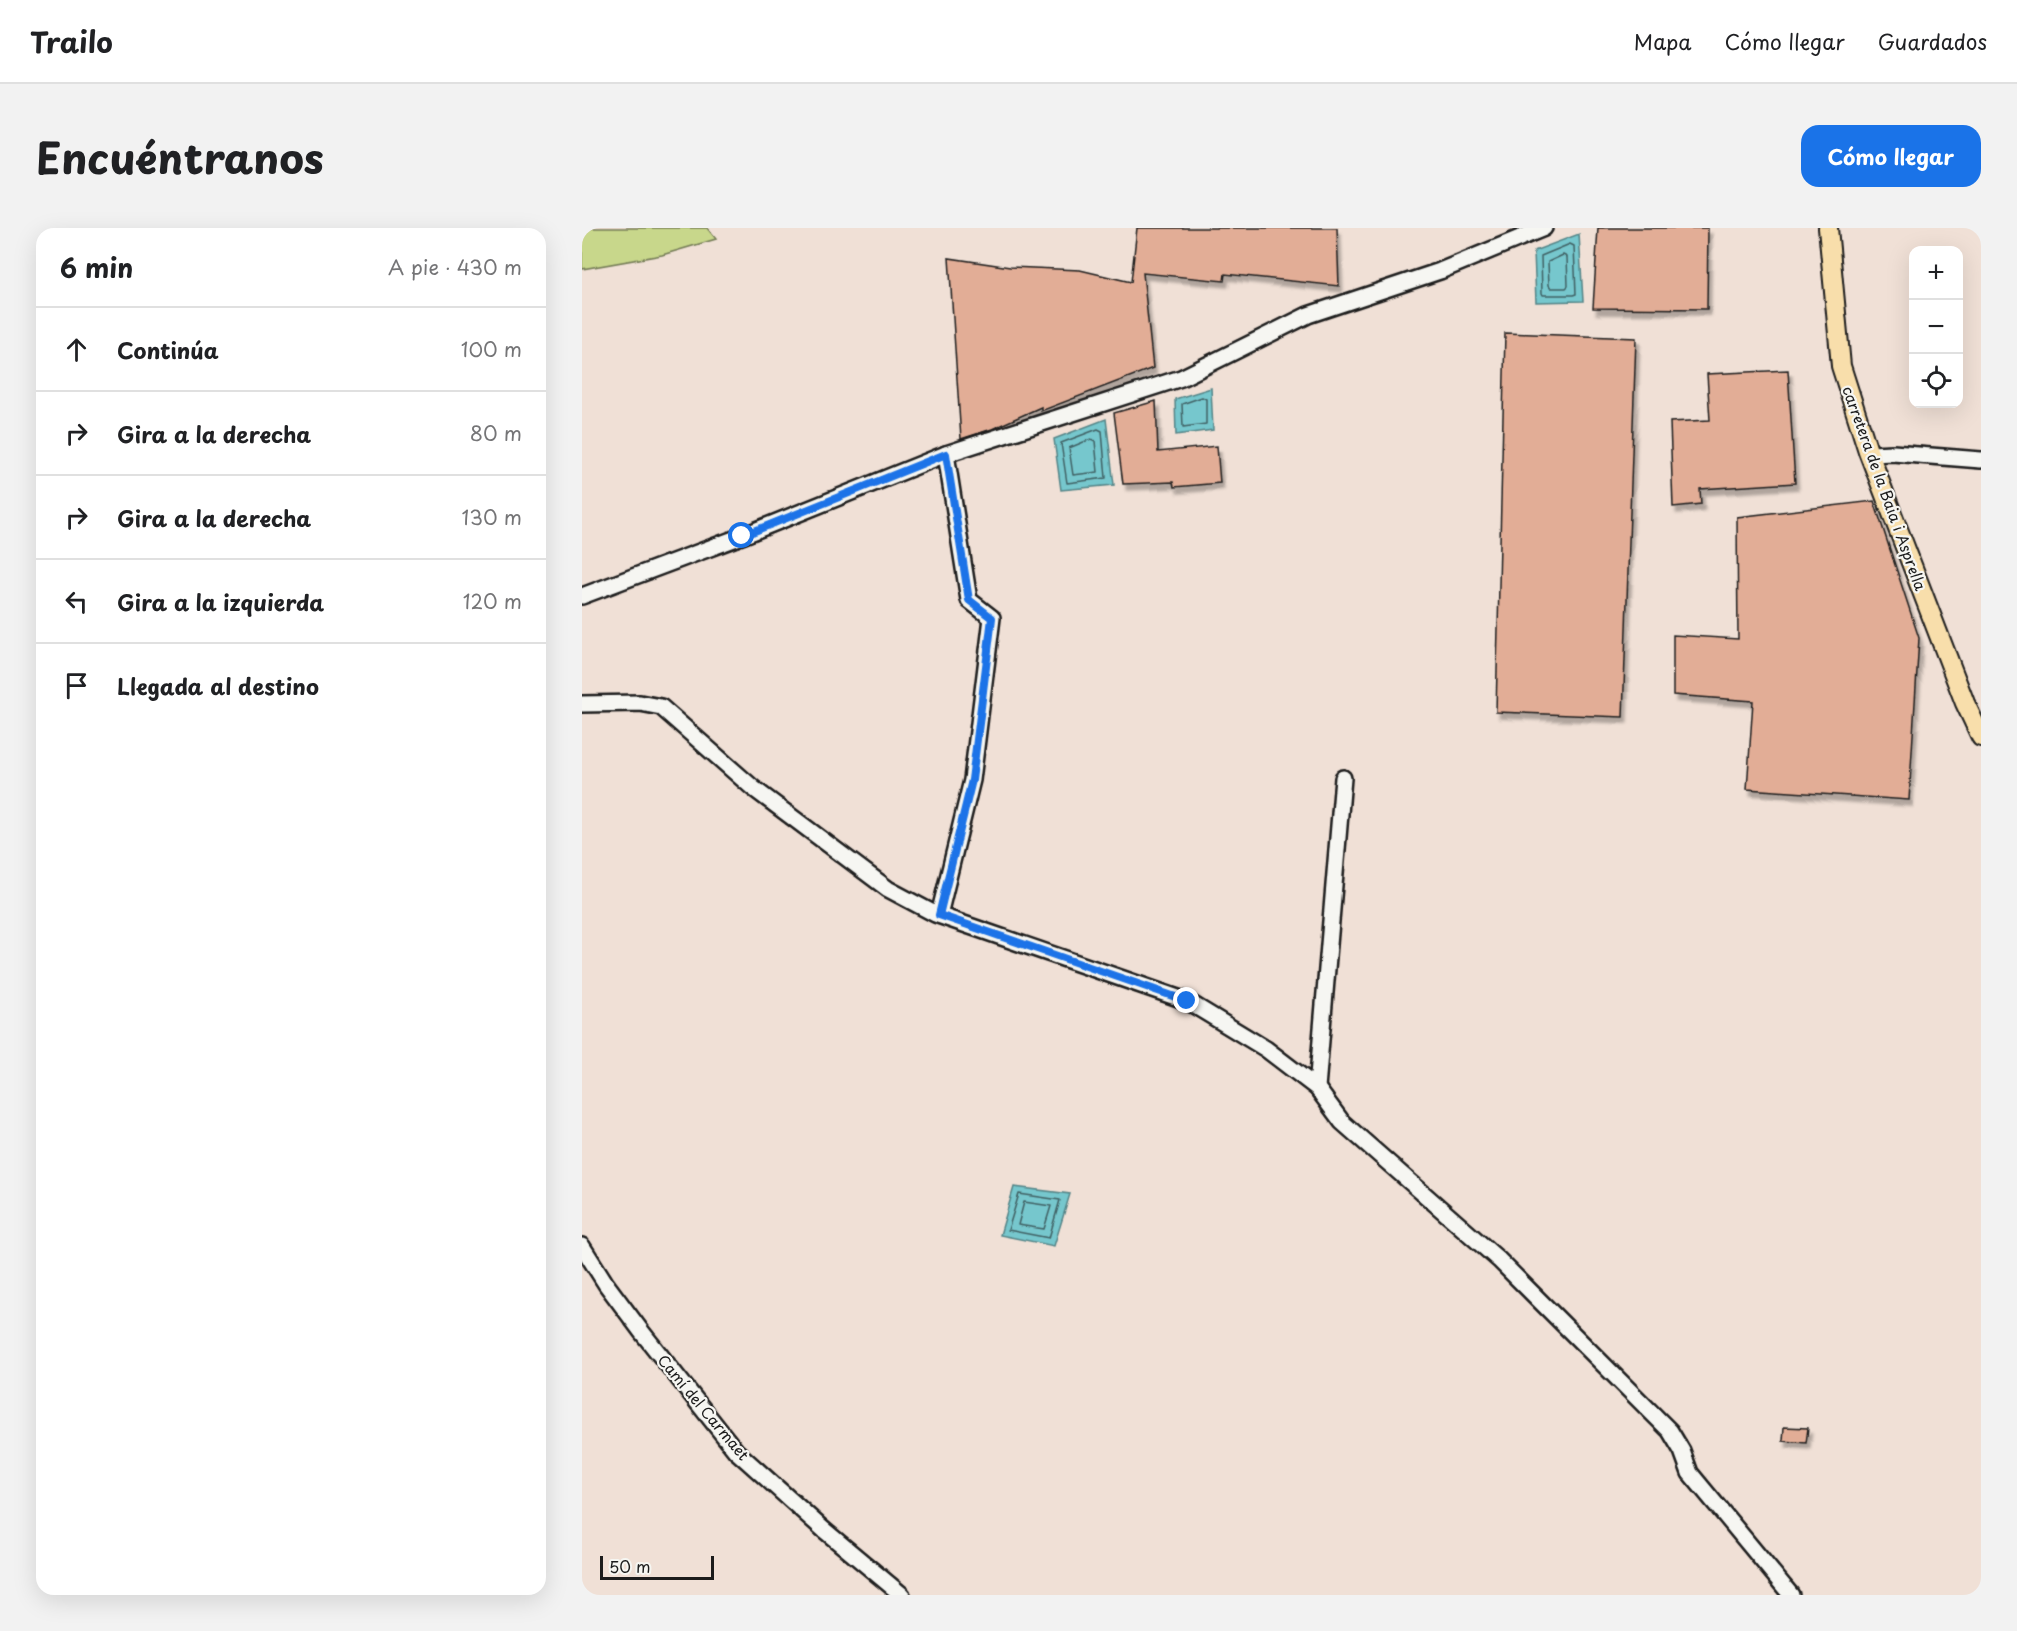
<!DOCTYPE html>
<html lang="es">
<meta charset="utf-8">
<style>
body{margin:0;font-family:"Playpen Sans",sans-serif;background:#f2f2f2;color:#202124}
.controls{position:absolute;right:18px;top:18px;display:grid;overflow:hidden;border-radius:12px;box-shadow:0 6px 24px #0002}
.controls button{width:54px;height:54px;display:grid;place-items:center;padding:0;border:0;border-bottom:2px solid #e0e0e0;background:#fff;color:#202124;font:30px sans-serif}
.scale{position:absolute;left:18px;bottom:15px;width:114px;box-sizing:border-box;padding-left:6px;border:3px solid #1c1c1c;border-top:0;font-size:16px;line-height:21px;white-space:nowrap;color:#1c1c1c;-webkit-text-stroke:4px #f6f6f2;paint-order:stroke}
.stop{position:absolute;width:18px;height:18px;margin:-14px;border:4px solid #1a73e8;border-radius:50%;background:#fff}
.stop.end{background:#1a73e8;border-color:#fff;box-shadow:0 2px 6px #0008}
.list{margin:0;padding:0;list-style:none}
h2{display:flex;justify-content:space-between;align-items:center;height:78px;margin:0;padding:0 24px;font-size:26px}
h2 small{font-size:20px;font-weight:400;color:#757577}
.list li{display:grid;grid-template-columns:39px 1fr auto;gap:18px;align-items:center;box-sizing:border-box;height:84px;padding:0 24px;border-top:2px solid #e0e0e0}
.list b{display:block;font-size:22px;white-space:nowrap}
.list em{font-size:20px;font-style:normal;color:#757577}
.icon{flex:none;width:33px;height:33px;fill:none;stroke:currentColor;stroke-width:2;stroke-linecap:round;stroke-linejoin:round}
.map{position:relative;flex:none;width:1399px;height:1367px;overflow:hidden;border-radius:18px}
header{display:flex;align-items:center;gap:36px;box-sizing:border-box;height:84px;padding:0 30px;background:#fff;border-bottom:2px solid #e0e0e0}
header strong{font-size:28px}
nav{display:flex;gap:33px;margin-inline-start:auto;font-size:21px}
.intro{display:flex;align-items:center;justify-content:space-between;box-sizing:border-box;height:144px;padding:0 36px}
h1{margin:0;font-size:42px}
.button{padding:15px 27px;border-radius:18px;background:#1a73e8;color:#fff;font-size:21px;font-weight:700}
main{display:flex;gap:36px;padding:0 36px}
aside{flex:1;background:#fff;border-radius:18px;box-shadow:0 6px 24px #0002}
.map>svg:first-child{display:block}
</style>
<header>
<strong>Trailo</strong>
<nav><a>Mapa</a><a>Cómo llegar</a><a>Guardados</a></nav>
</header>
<div class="intro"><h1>Encuéntranos</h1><a class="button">Cómo llegar</a></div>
<main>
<aside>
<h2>6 min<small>A pie · 430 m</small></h2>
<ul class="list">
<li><svg class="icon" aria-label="ahead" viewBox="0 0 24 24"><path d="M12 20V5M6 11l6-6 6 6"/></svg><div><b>Continúa</b></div><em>100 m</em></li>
<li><svg class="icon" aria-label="right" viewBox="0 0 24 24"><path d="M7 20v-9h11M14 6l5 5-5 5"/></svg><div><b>Gira a la derecha</b></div><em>80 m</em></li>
<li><svg class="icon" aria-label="right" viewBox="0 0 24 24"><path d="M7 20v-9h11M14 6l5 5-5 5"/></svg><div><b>Gira a la derecha</b></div><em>130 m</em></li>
<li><svg class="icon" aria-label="left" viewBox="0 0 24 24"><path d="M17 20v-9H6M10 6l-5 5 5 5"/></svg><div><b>Gira a la izquierda</b></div><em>120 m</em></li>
<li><svg class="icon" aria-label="arrive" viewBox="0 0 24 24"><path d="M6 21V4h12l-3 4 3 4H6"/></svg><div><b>Llegada al destino</b></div></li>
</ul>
</aside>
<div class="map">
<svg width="1399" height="1367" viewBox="0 0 1399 1367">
<defs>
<filter id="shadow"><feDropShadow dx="3.5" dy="6" stdDeviation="1.5" flood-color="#0004"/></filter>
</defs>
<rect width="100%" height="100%" fill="#f0e0d6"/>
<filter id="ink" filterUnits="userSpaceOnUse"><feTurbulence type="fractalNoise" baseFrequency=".0167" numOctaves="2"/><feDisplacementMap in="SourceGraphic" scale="12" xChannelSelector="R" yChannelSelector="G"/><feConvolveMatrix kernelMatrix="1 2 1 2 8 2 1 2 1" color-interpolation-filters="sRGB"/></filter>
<g filter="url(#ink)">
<polygon fill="#c8d78b" stroke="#727a54" stroke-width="1.5" points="0,0 125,0 134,11 80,27 0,41"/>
<g fill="#76c7cd" stroke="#528386" stroke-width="1.5">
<polygon points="997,6 1001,73 954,74 952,23"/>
<polygon points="629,160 631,202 594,207 593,171"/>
<polygon points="524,191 532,257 479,262 472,211"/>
<polygon points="432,959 488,966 472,1018 418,1007"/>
</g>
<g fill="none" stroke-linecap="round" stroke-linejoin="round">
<g stroke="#406063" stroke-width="1.5">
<polygon points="988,16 992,18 994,66 991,67 961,67 960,65 959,28"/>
<polygon points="981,27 985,29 986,58 984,60 969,60 967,57 966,34"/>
<polygon points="620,169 624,171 624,196 601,199 600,176"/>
<polygon points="516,201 520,203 524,250 485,255 479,215"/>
<polygon points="509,211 513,213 516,244 491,247 487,220"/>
<polygon points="437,966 478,972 467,1010 426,1002"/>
<polygon points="442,974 469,978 462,1001 436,997"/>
</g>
</g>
<g fill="#e2ad96" stroke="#1c1c1c" stroke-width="1.5" filter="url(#shadow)">
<polygon points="555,0 755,0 757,58 643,46 642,53 561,45 571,140 459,183 459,179 410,201 379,211 367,30 428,39 498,42 549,54"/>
<polygon points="1016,0 1126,0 1125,81 1011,80"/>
<polygon points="923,105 1054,110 1041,489 914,484"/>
<polygon points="1206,142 1213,255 1118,261 1119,276 1091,279 1088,194 1128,192 1125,146"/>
<polygon points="574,173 576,224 635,218 638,255 592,259 591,254 541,256 532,185"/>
<polygon points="1292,273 1337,410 1327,572 1165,561 1171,473 1091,467 1091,407 1156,411 1155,289"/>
<polygon points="1202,1199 1226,1200 1224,1215 1201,1213"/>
</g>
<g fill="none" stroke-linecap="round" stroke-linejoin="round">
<defs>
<g id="minor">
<polyline points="1288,226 1311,225 1399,232"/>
<polyline points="0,368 160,308 364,226 599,150 726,87 858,43 962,0"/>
<polyline points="0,476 58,475 79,479 171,560 306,661 353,686 605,773 684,821 735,860 760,894 917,1032 1088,1203 1100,1223 1108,1245 1209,1367"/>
<polyline points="357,687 390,552 410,390 387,372 364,226"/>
<polyline points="735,860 761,550"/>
<polyline points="0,1018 24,1056 59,1103 154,1223 242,1302 320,1367"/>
</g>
<polyline id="major" points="1246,0 1259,138 1286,223 1383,475 1399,509"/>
</defs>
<use href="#minor" stroke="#1c1c1c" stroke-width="20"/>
<use href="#major" stroke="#1c1c1c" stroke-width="22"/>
<use href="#minor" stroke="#f6f6f2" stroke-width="15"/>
<use href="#major" stroke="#f8deab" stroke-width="18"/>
</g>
</g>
<g fill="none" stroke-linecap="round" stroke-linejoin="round" filter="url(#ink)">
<polyline stroke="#1a73e8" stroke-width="8" points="160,308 364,226 387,372 410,390 390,552 357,687 605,773"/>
</g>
<g text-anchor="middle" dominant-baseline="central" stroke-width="4.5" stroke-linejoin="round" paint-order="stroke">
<g font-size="15" fill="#1c1c1c" stroke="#f6f6f2">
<text transform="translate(1303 260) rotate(70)">carretera de la Baia i Asprella</text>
<text transform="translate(122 1179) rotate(50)">Camí del Carmaet</text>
</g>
</g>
</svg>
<div class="controls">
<button>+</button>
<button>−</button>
<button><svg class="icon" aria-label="locate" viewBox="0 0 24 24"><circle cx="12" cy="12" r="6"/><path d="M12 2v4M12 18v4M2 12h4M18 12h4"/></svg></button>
</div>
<div class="scale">50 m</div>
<div class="stop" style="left:160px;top:308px"></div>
<div class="stop end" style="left:605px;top:773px"></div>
</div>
</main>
